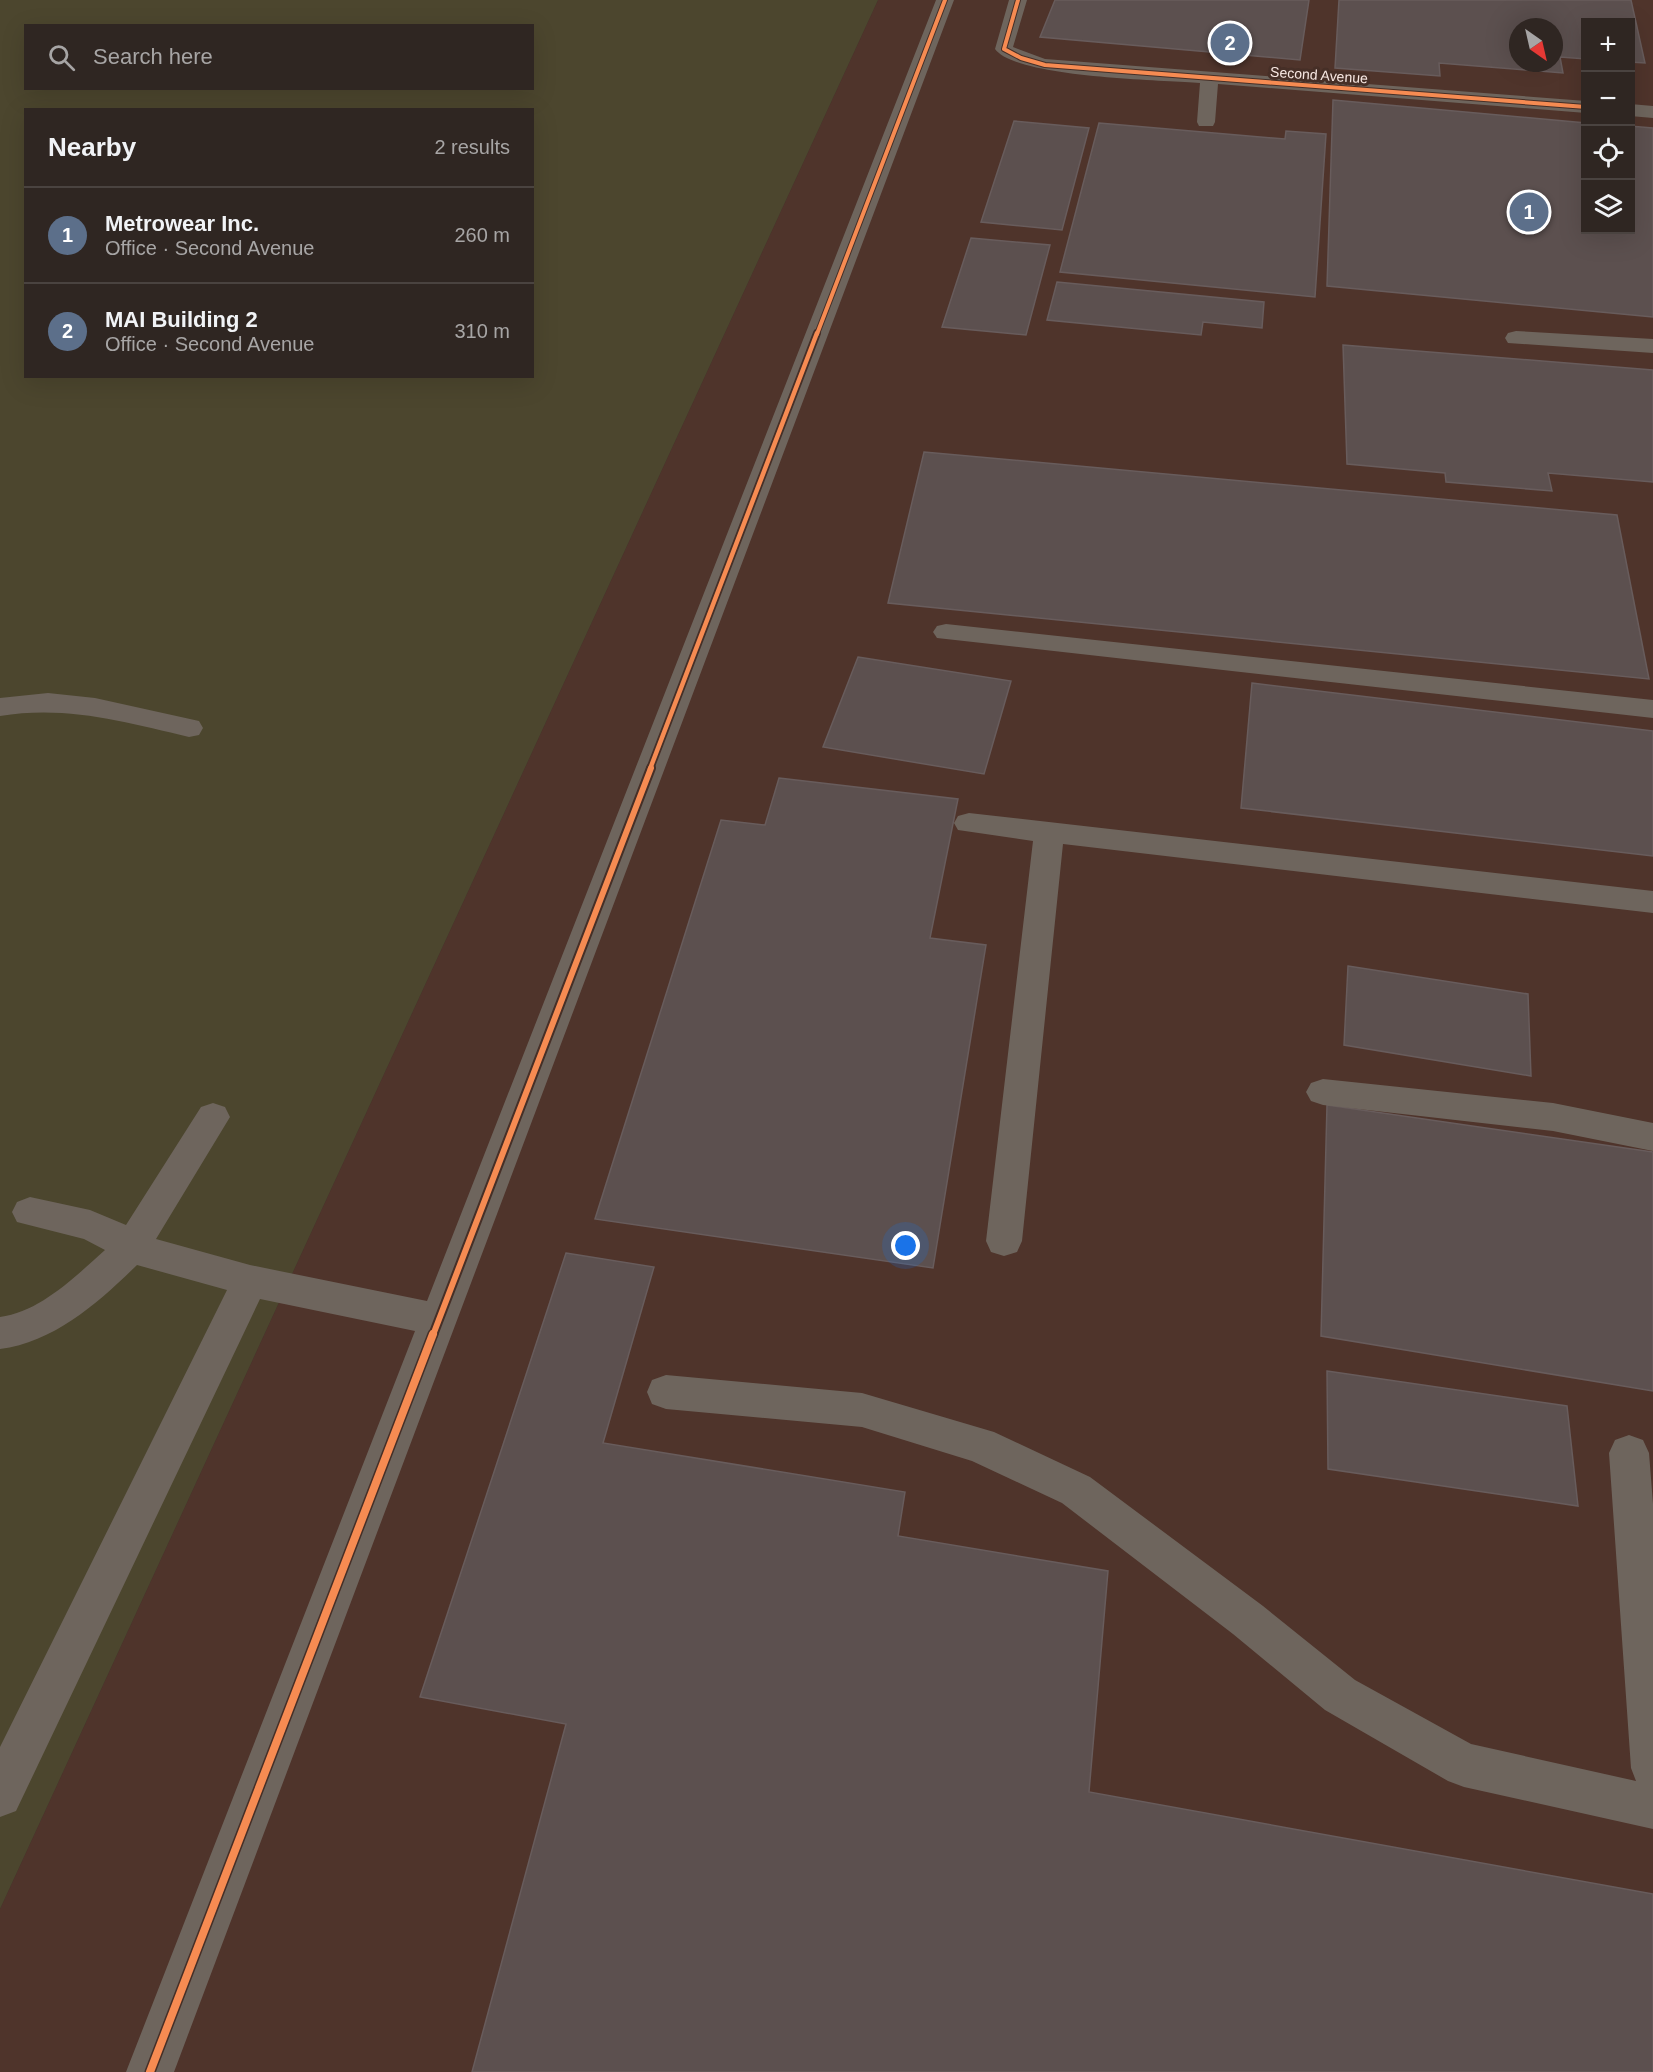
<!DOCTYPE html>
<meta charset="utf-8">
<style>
body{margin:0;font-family:Helvetica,sans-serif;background:#3b322f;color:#f1f3f6}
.controls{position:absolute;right:18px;top:18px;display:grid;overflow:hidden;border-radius:0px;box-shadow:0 6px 24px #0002}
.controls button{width:54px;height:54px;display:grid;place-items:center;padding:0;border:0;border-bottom:2px solid #4a4340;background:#2f2622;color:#f1f3f6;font:30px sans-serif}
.compass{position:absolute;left:1509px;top:18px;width:54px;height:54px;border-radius:50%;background:#2f2622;box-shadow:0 6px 24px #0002;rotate:146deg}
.you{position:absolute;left:906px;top:1246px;width:21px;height:21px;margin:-15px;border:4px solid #fff;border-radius:50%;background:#1a73e8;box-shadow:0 0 0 9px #1a73e833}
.badge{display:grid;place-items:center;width:39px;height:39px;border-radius:50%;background:#95b2f1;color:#fff;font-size:20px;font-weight:700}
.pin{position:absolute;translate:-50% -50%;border:3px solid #fff;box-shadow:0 2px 6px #0006}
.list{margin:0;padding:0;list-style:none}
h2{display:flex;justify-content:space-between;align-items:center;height:78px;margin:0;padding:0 24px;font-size:26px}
h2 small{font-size:20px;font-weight:400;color:#a7a5a5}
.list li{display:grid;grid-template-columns:39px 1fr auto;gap:18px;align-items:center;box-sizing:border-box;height:96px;padding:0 24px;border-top:2px solid #4a4340}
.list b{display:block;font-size:22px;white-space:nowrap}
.list p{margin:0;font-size:20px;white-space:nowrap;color:#a7a5a5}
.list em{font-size:20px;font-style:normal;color:#a7a5a5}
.icon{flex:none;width:33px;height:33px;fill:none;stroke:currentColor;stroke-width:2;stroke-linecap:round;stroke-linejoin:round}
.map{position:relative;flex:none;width:1653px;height:2072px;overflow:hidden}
.search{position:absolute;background:#2f2622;box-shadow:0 6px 24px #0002;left:24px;top:24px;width:510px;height:66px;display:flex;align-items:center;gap:15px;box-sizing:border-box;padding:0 21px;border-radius:0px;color:#a7a5a5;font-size:22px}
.panel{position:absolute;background:#2f2622;box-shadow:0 6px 24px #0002;left:24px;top:108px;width:510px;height:270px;border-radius:0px}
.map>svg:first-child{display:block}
</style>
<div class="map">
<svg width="1653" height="2072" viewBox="0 0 1653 2072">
<rect width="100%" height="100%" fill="#3f322e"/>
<path fill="#4f342b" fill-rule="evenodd" d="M878 0H1653V2072H0V1909ZM1586 22H1630V230H1586ZM1518 27H1554V63H1518Z"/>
<path fill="#4c462e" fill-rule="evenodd" d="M0 0H878L0 1909ZM26 26H532V88H26ZM26 110H532V376H26Z"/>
<g fill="#5c504f" stroke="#685c5c" stroke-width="1.5" fill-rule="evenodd">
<polygon points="1055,0 1309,0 1300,60 1040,37"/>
<path d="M1339 0H1631L1645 63 1630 62V22H1586V59L1560 57 1563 73 1439 63 1440 76 1335 68ZM1518 27H1554V63H1518Z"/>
<polygon points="1333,100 1586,123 1586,230 1630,230 1630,126 1653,128 1653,317 1327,286"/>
<polygon points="1014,121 1089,128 1062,230 981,222"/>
<polygon points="1099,123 1285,139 1286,131 1326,134 1315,297 1060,272"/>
<polygon points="971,238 1050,245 1026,335 942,327"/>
<polygon points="1057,282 1264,302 1262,328 1203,322 1201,335 1047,320"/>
<polygon points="1343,345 1653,370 1653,482 1548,473 1552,491 1446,482 1445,473 1347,464"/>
<polygon points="924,452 1617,515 1649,679 888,603"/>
<polygon points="858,657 1011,681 984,774 823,747"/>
<polygon points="1252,683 1653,731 1653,856 1241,808"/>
<polygon points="779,778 958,799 930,938 986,945 933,1268 595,1219 721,820 765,825"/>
<polygon points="1348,966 1528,994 1531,1076 1344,1045"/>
<polygon points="1327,1105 1653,1152 1653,1391 1321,1336"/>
<polygon points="566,1253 654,1267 603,1443 905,1492 898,1536 1108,1571 1089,1792 1653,1894 1653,2072 472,2072 566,1724 420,1697"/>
<polygon points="1327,1371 1567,1406 1578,1506 1328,1469"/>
</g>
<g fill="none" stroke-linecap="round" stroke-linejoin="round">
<g fill="#6e655d" fill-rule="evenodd">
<path d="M936 0H954L174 2072H126L415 1331 260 1299 16 1811 0 1817V1747L227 1290 137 1265C99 1302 55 1342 0 1349V1317C40 1312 76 1276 105 1250L84 1239 17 1222 12 1212 17 1202 30 1197 90 1210 126 1225 201 1107 213 1103 225 1107 230 1117 156 1239 250 1265 427 1301Z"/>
<path d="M1009 0H1027L1013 47 1045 59 1586 101V113L1218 84 1215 122 1213 126H1199L1197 122 1200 83C1161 80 1016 78 995 49Z"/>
<polygon points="1630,104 1653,106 1653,118 1630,116"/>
<polygon points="1516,331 1653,339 1653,353 1508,343 1505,338 1508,333"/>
<polygon points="946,624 1653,700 1653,718 937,638 933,632 937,626"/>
<path d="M48 693 95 698 199 721 203 728 199 735 189 737C126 722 66 705 0 716V698Z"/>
<polygon points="969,813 1653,891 1653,913 1063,844 1022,1241 1017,1252 1004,1256 991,1252 986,1241 1033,841 958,830 954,823 958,816"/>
<polygon points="1323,1079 1553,1103 1653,1123 1653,1151 1553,1131 1323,1105 1311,1101 1306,1092 1311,1083"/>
<polygon points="666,1375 862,1393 994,1432 1090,1477 1263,1606 1355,1680 1471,1744 1636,1781 1631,1768 1609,1453 1615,1440 1629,1435 1643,1440 1649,1453 1653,1504 1653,1829 1464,1787 1448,1781 1325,1710 1233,1634 1062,1503 972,1461 862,1427 666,1409 652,1404 647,1392 652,1380"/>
</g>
<defs>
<g id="cycleway-far3">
<polyline points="1018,0 1004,49 1021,58 1045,65 1586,107"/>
<polyline points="817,334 945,0"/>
</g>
<polyline id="cycleway-far2" points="650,769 817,333"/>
<polyline id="cycleway-far1" points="433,1335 651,768"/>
<polyline id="cycleway" points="150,2072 433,1334"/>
</defs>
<use href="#cycleway-far3" stroke="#462f27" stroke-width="6"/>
<use href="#cycleway-far2" stroke="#462f27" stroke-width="8"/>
<use href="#cycleway-far1" stroke="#462f27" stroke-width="10"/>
<use href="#cycleway" stroke="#462f27" stroke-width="11"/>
<use href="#cycleway-far3" stroke="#f68b52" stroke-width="4"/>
<use href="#cycleway-far2" stroke="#f68b52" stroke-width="4.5"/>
<use href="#cycleway-far1" stroke="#f68b52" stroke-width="6"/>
<use href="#cycleway" stroke="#f68b52" stroke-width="8"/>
</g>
<g text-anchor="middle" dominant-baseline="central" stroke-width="6" stroke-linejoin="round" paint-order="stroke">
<g font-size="14" fill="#f8e8e3" stroke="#462f27">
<text transform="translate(1319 75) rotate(4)">Second Avenue</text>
</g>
</g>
</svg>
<div class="controls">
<button>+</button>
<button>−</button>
<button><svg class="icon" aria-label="locate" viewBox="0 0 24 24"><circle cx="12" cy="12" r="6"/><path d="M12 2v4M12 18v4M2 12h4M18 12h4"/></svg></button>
<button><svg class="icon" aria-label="layers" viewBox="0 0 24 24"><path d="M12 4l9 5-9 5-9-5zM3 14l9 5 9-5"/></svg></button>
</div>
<svg class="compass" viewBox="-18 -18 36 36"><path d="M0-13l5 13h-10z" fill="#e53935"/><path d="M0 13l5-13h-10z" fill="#a7a5a5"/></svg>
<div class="you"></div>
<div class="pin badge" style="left:1529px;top:212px;background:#5c6f8a">1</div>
<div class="pin badge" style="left:1230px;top:43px;background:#5c6f8a">2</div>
<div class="search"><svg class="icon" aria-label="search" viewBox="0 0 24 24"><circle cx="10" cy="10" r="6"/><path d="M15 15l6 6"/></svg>Search here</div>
<section class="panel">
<h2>Nearby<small>2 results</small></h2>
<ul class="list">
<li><span class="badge" style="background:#5c6f8a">1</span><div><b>Metrowear Inc.</b><p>Office · Second Avenue</p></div><em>260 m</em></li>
<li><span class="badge" style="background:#5c6f8a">2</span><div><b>MAI Building 2</b><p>Office · Second Avenue</p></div><em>310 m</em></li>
</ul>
</section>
</div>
